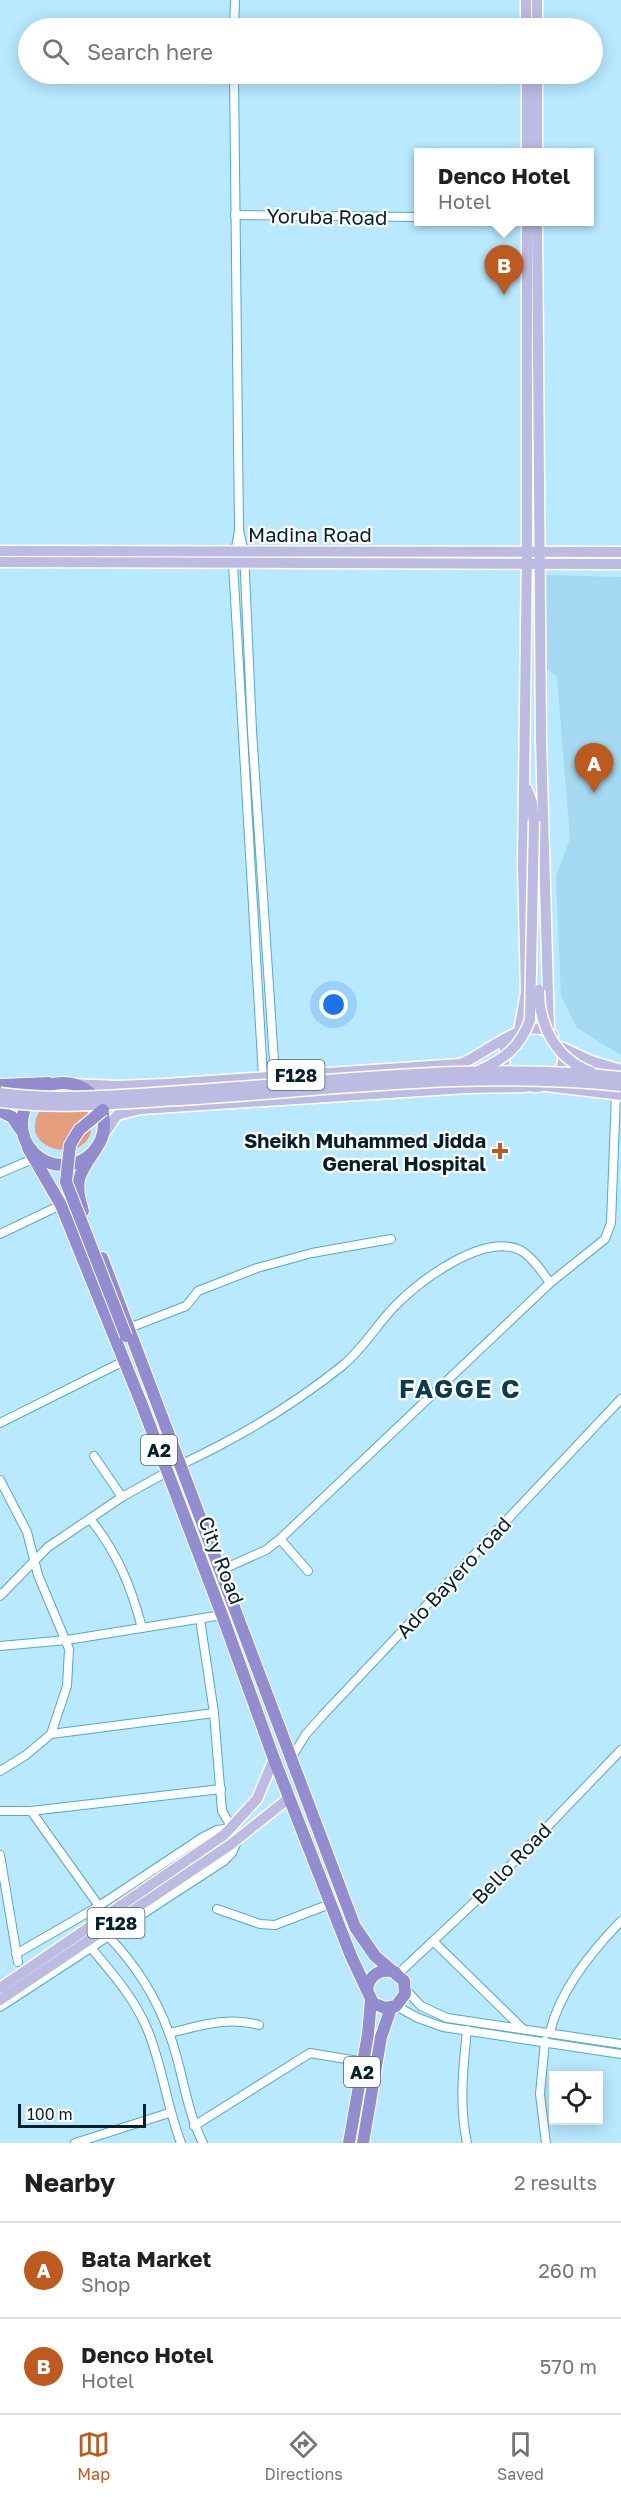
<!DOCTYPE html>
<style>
body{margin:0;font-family:"Golos Text",sans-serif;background:#f6f6f6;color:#202124}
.controls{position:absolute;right:18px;bottom:18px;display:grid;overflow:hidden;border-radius:0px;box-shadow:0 3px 15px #0003}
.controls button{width:54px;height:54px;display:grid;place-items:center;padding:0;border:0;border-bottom:2px solid #e0e0e0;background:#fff;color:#202124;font:30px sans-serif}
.scale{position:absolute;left:18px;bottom:15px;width:128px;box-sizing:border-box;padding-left:6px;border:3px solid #04202b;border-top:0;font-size:16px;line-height:21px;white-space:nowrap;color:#04202b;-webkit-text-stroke:4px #fff;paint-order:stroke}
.you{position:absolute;left:334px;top:1005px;width:21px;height:21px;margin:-15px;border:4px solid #fff;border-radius:50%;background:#1a73e8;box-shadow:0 0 0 9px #1a73e833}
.badge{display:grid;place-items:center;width:39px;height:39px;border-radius:50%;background:#bd5a1f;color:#fff;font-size:20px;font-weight:700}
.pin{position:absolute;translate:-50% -50px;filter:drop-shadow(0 2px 3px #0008)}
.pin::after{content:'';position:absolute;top:32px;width:21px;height:18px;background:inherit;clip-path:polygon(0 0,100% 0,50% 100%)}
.popup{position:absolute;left:414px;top:148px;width:180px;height:78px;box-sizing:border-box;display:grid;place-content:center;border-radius:0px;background:#fff;filter:drop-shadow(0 2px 4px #0005);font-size:20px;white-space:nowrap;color:#757577}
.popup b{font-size:22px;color:#202124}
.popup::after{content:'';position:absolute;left:50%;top:100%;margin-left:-12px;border:12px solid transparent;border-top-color:#fff}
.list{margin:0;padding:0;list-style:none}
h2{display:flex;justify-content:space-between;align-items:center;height:78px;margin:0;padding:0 24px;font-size:26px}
h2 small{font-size:20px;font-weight:400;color:#757577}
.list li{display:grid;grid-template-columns:39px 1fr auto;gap:18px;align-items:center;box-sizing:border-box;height:96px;padding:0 24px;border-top:2px solid #e0e0e0}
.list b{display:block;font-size:22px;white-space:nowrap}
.list p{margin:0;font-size:20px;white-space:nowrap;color:#757577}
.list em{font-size:20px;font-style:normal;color:#757577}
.icon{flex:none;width:33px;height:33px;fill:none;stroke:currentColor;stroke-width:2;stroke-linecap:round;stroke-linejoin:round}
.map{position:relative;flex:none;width:621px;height:2143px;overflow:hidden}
.search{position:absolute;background:#fff;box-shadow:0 3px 15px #0003;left:18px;right:18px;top:18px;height:66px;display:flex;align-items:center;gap:15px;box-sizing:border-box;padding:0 21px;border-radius:33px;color:#757577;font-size:22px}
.sheet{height:270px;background:#fff}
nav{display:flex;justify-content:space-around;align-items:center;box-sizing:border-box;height:84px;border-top:2px solid #e0e0e0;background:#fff;font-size:16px;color:#757577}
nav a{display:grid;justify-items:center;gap:3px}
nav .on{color:#bd5a1f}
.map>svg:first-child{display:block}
</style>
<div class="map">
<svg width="621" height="2143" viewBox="0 0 621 2143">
<rect width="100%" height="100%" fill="#b8e9ff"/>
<polygon fill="#a4d9f1" points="544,575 621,577 621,1055 577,1028 561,996 556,876 570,839 557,677 546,668"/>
<path fill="#e49e7b" d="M45 1103 84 1105C121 1170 0 1160 45 1103Z"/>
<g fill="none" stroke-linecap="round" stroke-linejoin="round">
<defs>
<g id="minor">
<polyline points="234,28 235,0"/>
<polyline points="234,74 239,531"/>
<polyline points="235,215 418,217"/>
<polyline points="263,1077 233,564 239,531 244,552 252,731 275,1076"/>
<polyline points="0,1173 35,1158"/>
<polyline points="0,1234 65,1203"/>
<polyline points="129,1328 186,1306 198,1291 257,1268 312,1253 391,1239"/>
<polyline points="0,1423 124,1361"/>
<polyline points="94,1456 122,1497"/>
<path d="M180 1465C238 1438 292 1406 342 1366 364 1348 377 1324 396 1305 421 1280 483 1233 520 1250 532 1256 543 1273 550 1283"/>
<polyline points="0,1480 27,1532 38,1575 69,1649 67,1686 51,1734 26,1755 0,1771"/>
<path d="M90 1519C117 1552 131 1586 142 1628"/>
<polyline points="280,1539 308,1571"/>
<polyline points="219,1571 266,1550 280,1539 550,1283 605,1239 611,1223 616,1094"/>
<polyline points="0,1596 48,1547 122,1497 167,1472"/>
<polyline points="0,1646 67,1640 222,1615"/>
<polyline points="51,1734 214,1713"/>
<polyline points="290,1760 306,1734 323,1715 621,1399"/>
<polyline points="0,1811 31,1811 221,1789"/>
<polyline points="31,1811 99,1906"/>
<polyline points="0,1855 18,1962"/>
<polyline points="217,1909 260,1924 275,1925 330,1904"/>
<path d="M108 1936C135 1964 156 1997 169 2033 183 2069 185 2108 203 2143"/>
<polyline points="433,1941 523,2029"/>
<path d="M91 1948C113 1974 135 1999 148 2031 162 2065 167 2107 181 2143"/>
<polyline points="16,1954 99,1906 203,1837 217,1830 232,1828 222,1811 214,1713 200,1619"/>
<polyline points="398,1974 481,1896 621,1750"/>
<polyline points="406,1990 421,2006 447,2018 621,2044"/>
<polyline points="396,2006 418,2018 443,2027 621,2054"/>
<polyline points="0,2007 224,1861 232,1853 238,1839"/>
<path d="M467 2030C463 2068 459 2106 467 2143"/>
<path d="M550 2032C560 1990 591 1952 621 1921"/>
<path d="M169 2033C200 2026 228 2016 259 2025"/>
<polyline points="545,2041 540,2094 546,2143"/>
<polyline points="194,2126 310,2053 364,2062"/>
<polyline points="75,2143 169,2113"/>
</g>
<g id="major">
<polyline points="526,0 526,28"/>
<polyline points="537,0 537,28"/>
<polyline points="527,74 527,152"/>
<polyline points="537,74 537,152"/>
<polyline points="537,222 541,740 549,1032"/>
<polyline points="0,551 621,552"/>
<polyline points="0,562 621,564"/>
<polyline points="527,789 532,803 534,821"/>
<polyline points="519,1031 526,992 523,865 527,551 527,222"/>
<path d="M512 1036 505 1045 504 1067C524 1102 571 1088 562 1048"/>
<polyline points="561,1047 591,1061 621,1070"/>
<path d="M73 1084 117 1086 165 1084 460 1064C486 1055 528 1012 553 1035"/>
<polyline points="546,1086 621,1095"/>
<polyline points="103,1136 117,1115 141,1109 467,1088 525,1087"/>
<polyline points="0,1988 224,1835 257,1799 274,1759"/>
<polyline points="0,2000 230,1845 289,1798"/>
</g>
<g id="highway">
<circle cx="63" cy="1124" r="41"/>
<polyline points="0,1085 49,1083"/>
<polyline points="0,1111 12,1117 20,1129"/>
<polyline points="28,1148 61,1205 142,1405 222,1615 274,1759 351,1956 373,2003 385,2008 396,2006 405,1994 404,1981 375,1956 355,1927 102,1258"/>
<path d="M83 1211C73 1181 79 1174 96 1149"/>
<path d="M367 1990C369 1975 380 1968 395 1972"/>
<polyline points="349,2143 368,2034 371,2000"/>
<polyline points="363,2143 381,2037 391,2008"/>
</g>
</defs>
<use href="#minor" stroke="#52a9cc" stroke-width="10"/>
<use href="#major" stroke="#fff" stroke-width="13"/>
<use href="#highway" stroke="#fff" stroke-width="14"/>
<use href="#minor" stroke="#fff" stroke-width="8"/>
<use href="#major" stroke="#bebbe2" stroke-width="10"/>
<use href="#highway" stroke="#938dcf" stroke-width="12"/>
<defs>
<g id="major-bridge">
<path d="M539 990C539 1026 556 1059 591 1072"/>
<path d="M478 1071C505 1059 520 1047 530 1020L534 821"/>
<path d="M0 1093C60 1101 121 1095 181 1091 327 1082 476 1061 621 1077"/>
<path d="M0 1102C60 1110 121 1103 181 1100 327 1091 475 1070 621 1086"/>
</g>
<polyline id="highway-bridge" points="103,1110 79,1130 70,1145 66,1182 126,1336"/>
</defs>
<use href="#major-bridge" stroke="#fff" stroke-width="13" stroke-linecap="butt"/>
<use href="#highway-bridge" stroke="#fff" stroke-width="14" stroke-linecap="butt"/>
<use href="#major-bridge" stroke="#bebbe2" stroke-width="10"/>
<use href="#highway-bridge" stroke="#938dcf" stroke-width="12"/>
</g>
<path fill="#bd5a1f" stroke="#fff" stroke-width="2" d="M497 1142h6v6h6v6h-6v6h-6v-6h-6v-6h6z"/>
<g text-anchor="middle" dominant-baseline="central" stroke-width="4.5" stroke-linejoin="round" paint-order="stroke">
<g fill="#fff" stroke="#4f636b" stroke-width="1.5">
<rect x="267.5" y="1060" width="57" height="30" rx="4.5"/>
<rect x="141" y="1435" width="36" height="30" rx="4.5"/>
<rect x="87.5" y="1908" width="57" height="30" rx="4.5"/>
<rect x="344" y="2057" width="36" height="30" rx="4.5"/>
</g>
<g font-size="18" font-weight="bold" fill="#04202b">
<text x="296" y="1075">F128</text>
<text x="159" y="1450">A2</text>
<text x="116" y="1923">F128</text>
<text x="362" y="2072">A2</text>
</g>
<g font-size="20" fill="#04202b" stroke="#fff">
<text transform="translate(327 216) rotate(1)">Yoruba Road</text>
<text x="310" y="534">Madina Road</text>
<text transform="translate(222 1560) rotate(69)">City Road</text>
<text transform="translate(453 1577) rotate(-47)">Ado Bayero road</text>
<text transform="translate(511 1863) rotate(-46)">Bello Road</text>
</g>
<g font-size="20" font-weight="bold" fill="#04202b" stroke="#fff" text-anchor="end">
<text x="486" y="1140">Sheikh Muhammed Jidda<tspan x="486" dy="23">General Hospital</tspan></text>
</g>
<g font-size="26" font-weight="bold" letter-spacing="1.5" fill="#0b3c4e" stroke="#fff">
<text x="460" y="1388">FAGGE C</text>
</g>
</g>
</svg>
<div class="controls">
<button><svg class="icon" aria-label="locate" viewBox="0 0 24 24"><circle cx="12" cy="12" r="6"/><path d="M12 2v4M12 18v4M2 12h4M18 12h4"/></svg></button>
</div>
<div class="scale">100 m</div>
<div class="you"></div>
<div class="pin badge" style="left:594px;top:793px">A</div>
<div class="pin badge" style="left:504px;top:295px">B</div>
<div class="popup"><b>Denco Hotel</b>Hotel</div>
<div class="search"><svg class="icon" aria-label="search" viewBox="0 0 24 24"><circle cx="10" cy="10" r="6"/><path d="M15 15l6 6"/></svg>Search here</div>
</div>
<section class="sheet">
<h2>Nearby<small>2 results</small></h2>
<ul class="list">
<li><span class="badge">A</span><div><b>Bata Market</b><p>Shop</p></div><em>260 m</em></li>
<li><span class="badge">B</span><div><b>Denco Hotel</b><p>Hotel</p></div><em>570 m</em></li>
</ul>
</section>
<nav>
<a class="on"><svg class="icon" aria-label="map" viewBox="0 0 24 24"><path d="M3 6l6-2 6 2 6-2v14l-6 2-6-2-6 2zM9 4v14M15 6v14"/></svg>Map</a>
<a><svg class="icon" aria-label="directions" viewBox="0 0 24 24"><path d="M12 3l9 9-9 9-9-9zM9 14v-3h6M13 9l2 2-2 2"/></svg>Directions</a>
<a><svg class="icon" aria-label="saved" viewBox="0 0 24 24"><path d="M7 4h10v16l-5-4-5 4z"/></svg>Saved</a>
</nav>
